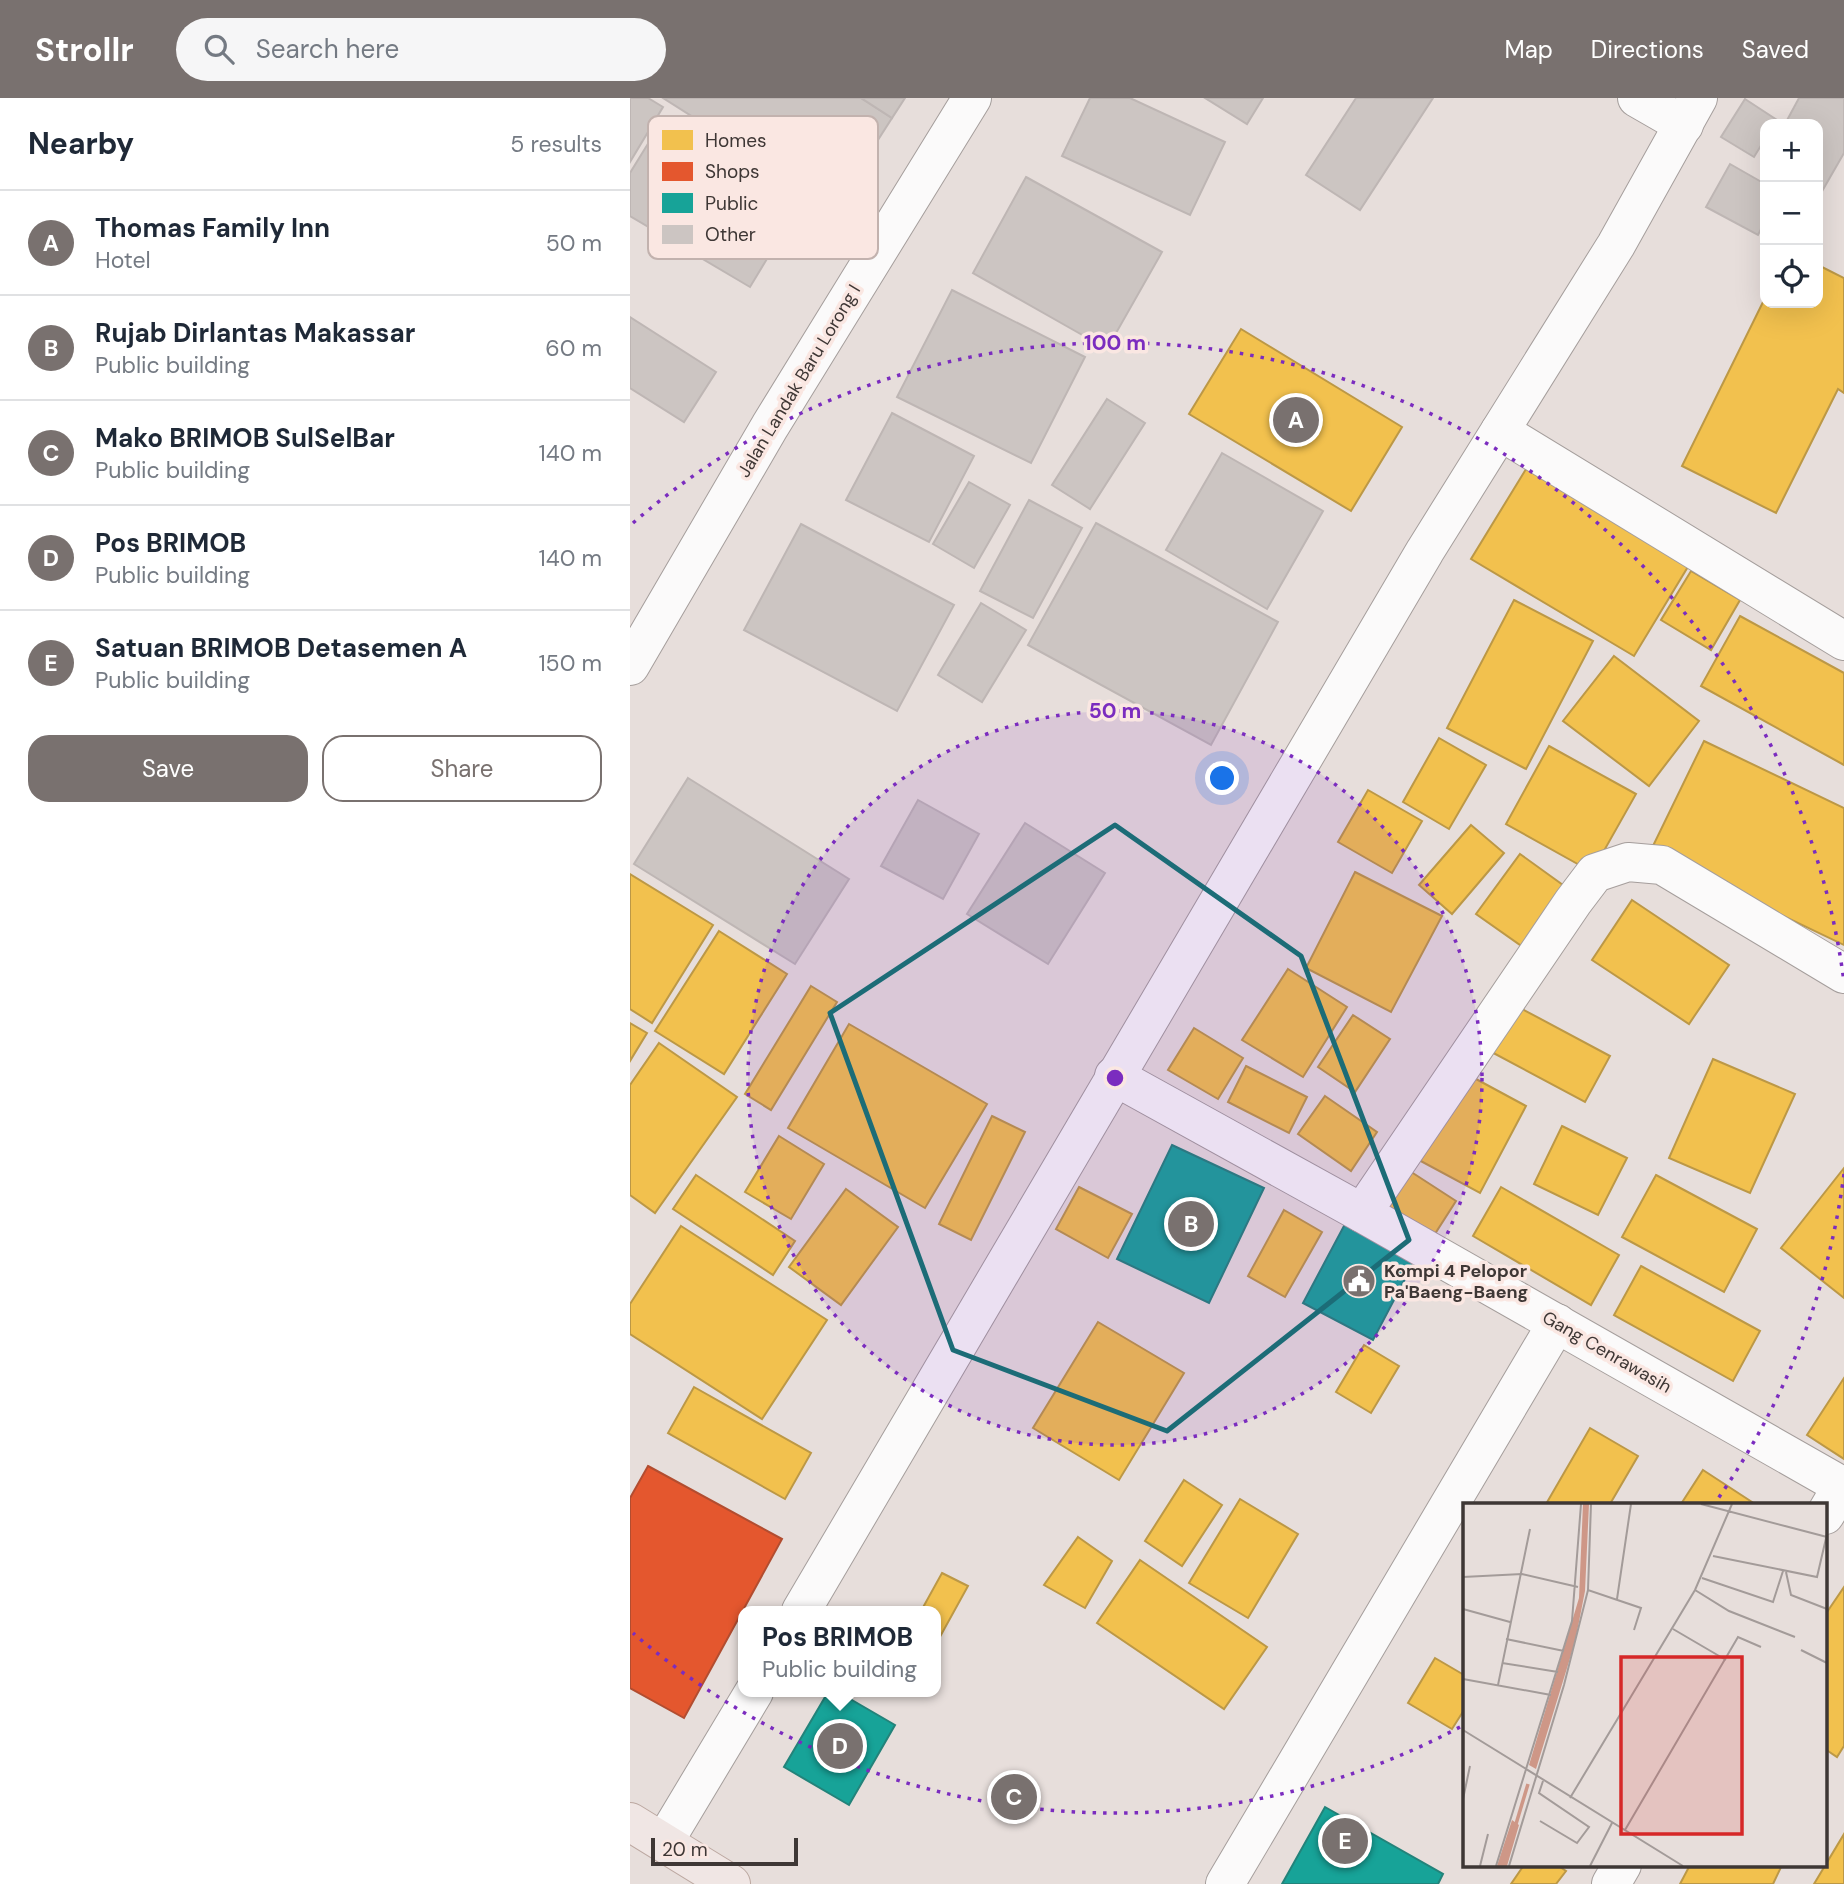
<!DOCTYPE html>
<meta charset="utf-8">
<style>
body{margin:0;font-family:"DM Sans",sans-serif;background:#f6f6f7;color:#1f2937}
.controls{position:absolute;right:21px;top:21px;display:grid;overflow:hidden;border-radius:14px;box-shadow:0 7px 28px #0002}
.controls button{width:63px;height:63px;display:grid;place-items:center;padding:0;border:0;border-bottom:2px solid #e0e1e3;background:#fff;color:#1f2937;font:35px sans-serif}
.scale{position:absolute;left:21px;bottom:18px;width:147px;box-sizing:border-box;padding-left:7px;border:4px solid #3e3735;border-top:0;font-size:19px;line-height:24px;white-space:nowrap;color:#3e3735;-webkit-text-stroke:5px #fae7e2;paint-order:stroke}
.you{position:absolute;left:593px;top:681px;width:24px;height:24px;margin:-18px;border:5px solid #fff;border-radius:50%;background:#1a73e8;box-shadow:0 0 0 10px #1a73e833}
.badge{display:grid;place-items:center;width:46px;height:46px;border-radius:50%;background:#79716f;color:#fff;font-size:23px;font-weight:700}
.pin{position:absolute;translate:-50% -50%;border:4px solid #fff;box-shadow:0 2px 7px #0006}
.popup{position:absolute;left:108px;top:1508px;width:203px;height:91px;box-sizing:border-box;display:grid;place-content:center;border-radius:14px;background:#fff;filter:drop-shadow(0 2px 5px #0005);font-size:23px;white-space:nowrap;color:#747a83}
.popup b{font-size:26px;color:#1f2937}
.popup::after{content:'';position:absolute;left:50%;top:100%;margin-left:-14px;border:14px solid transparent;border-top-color:#fff}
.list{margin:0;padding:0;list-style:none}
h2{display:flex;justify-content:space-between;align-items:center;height:91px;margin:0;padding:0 28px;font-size:30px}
h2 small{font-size:23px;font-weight:400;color:#747a83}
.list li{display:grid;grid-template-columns:46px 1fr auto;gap:21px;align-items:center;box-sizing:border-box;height:105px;padding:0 28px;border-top:2px solid #e0e1e3}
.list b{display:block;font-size:26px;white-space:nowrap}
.list p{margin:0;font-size:23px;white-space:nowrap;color:#747a83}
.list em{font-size:23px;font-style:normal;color:#747a83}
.actions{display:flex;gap:14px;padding:21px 28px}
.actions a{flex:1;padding:16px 0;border:2px solid #79716f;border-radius:21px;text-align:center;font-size:24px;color:#79716f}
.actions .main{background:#79716f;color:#fff}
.icon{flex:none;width:38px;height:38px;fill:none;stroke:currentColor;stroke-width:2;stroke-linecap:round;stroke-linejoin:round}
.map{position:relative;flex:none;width:1214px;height:1786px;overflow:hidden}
header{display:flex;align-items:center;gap:42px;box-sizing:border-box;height:98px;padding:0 35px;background:#79716f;color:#fff}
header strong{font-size:33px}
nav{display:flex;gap:38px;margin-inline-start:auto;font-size:24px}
.search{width:490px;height:63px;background:#f6f6f7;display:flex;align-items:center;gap:18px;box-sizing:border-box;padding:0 24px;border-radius:38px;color:#747a83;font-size:26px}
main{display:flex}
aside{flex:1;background:#fff}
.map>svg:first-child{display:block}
</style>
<header>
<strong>Strollr</strong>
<div class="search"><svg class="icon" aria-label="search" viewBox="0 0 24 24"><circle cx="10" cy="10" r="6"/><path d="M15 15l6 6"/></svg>Search here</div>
<nav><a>Map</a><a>Directions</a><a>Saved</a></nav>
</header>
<main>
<aside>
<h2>Nearby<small>5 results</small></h2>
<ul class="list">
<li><span class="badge">A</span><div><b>Thomas Family Inn</b><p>Hotel</p></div><em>50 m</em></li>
<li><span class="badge">B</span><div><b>Rujab Dirlantas Makassar</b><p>Public building</p></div><em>60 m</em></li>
<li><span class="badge">C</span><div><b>Mako BRIMOB SulSelBar</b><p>Public building</p></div><em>140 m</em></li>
<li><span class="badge">D</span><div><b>Pos BRIMOB</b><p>Public building</p></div><em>140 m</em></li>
<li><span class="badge">E</span><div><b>Satuan BRIMOB Detasemen A</b><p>Public building</p></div><em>150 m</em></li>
</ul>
<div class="actions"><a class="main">Save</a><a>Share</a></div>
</aside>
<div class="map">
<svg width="1214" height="1786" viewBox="0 0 1214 1786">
<rect width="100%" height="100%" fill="#e7dedb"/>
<g fill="#f2c14e" stroke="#bc9846" stroke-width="2">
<polygon points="1188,167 1214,180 1214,295 1208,291 1146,415 1052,368 1135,200 1135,205 1188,205"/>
<polygon points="611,231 772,329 721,413 559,316"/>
<polygon points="896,371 1059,467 1004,558 841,461"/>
<polygon points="1061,473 1110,502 1081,552 1031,522"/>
<polygon points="884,502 963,543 896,671 817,630"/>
<polygon points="1110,518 1214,575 1214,667 1071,588"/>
<polygon points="984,558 1069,623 1019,688 933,623"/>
<polygon points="809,640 856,667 819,731 773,704"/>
<polygon points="1074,643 1214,710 1214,847 1020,754"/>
<polygon points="919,648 1006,696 962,774 876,726"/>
<polygon points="738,692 792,723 762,775 708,744"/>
<polygon points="841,727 874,755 822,816 789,787"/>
<polygon points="890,756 944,795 900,854 846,816"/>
<polygon points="725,774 812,818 761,914 676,870"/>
<polygon points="0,776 83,827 22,925 0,911"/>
<polygon points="1002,802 1099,867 1059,926 962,862"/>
<polygon points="89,833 157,876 94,976 25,933"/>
<polygon points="658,871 717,909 673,979 612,942"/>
<polygon points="181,888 207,904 141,1012 115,996"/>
<polygon points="879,904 980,958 955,1004 854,950"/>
<polygon points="723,917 760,941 725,994 688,969"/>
<polygon points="0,925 17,935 0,963"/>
<polygon points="219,926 357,1006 295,1110 158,1030"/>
<polygon points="564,930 613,960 588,1001 538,972"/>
<polygon points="29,945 107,999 25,1115 0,1097 0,987"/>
<polygon points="1083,961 1165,996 1120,1095 1039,1060"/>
<polygon points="616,968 677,999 659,1035 598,1004"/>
<polygon points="833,974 896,1008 850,1095 787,1061"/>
<polygon points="695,998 747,1034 721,1073 668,1036"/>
<polygon points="362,1018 395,1034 341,1142 309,1126"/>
<polygon points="932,1028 997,1060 968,1117 904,1086"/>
<polygon points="149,1038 194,1066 161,1121 115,1094"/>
<polygon points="772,1068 826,1103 801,1142 747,1107"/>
<polygon points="1214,1070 1214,1200 1151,1150"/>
<polygon points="66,1077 165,1143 143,1177 43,1111"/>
<polygon points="1026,1077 1127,1131 1094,1194 992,1139"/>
<polygon points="449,1089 502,1116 478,1160 426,1131"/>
<polygon points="871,1089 989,1157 961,1207 843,1138"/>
<polygon points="216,1091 268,1129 211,1207 159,1169"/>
<polygon points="654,1112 692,1134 655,1199 618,1178"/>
<polygon points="51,1128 197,1222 132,1321 0,1236 0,1206"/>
<polygon points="1011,1168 1130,1233 1103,1283 984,1217"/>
<polygon points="468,1224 554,1275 489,1382 403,1330"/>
<polygon points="734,1247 769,1268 741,1315 706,1294"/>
<polygon points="1214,1280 1214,1361 1177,1337"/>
<polygon points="64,1289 181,1355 155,1401 38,1335"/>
<polygon points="960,1330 1008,1358 980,1406 916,1406"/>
<polygon points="1073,1372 1125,1406 1051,1406"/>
<polygon points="554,1382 592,1407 552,1468 515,1443"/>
<polygon points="610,1401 668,1436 618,1520 559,1485"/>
<polygon points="448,1439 482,1463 455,1510 414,1487"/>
<polygon points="510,1462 637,1549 594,1611 467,1525"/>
<polygon points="312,1475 338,1488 306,1546 306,1513 291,1513"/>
<polygon points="1214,1489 1214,1648 1207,1659 1195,1651 1195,1517"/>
<polygon points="805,1560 834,1577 834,1612 822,1631 778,1605"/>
<polygon points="1214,1736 1214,1786 1184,1786"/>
<polygon points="894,1767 927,1767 936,1773 926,1786 881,1786"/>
<polygon points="1060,1767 1152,1767 1143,1786 1050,1786"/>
</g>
<polygon fill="#e4572e" stroke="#b24d30" stroke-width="2" points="18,1368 152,1441 54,1620 0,1590 0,1400"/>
<g fill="#17a398" stroke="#23837a" stroke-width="2">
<polygon points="542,1047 634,1090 579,1205 487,1161"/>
<polygon points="715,1126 785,1162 743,1242 673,1205"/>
<polygon points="198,1594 208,1594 265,1627 219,1707 154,1669"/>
<polygon points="695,1709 813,1776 808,1786 652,1786"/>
</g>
<g fill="#ccc5c2" stroke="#beb6b4" stroke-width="2">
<polygon points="0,0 18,0 33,9 0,64"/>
<polygon points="33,0 231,0 262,20 205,109"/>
<polygon points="231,0 275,0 262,20"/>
<polygon points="460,0 500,0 595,44 560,117 432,58"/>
<polygon points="575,0 633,0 617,26"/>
<polygon points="726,0 803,0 730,112 676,77"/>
<polygon points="1169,0 1214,0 1214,55 1191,95 1188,93 1188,26 1155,26"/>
<polygon points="1115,1 1147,22 1144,26 1135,26 1135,41 1124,59 1091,39"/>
<polygon points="19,44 158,126 120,189 0,118 0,75"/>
<polygon points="1100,66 1135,86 1135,123 1128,137 1076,109"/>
<polygon points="396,79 532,154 477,251 343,175"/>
<polygon points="322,192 455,259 401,365 267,299"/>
<polygon points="0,219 86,274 54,324 0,290"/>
<polygon points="477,301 515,325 460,411 422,387"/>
<polygon points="262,315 344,358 299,444 216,402"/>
<polygon points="592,355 693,413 637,511 536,452"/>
<polygon points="339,384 380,407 344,470 303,446"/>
<polygon points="399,402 452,430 403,520 350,493"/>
<polygon points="466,425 648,524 581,647 398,547"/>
<polygon points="171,426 324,507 267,613 114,532"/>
<polygon points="351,505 396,532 352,604 308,577"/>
<polygon points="58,680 219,781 165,866 4,766"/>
<polygon points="288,702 349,736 313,801 251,768"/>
<polygon points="395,725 475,775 418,866 337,816"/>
</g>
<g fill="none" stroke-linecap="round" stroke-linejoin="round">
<defs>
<g id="minor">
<polyline points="1007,0 1054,27"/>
<polyline points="870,333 1214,543"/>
<polyline points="0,568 140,328 342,0"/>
<polyline points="484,978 732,1115 1214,1389"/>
<polyline points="732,1115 943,804 965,775 998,764 1032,767 1214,876"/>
<polyline points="1195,1417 1212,1388"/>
<polyline points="171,1513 795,453 986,147 1068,0"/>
<polyline points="34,1744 124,1594"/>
<polyline points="595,1786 927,1225"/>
<polyline points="981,1786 992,1767"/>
</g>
<polyline id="major" points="0,1724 101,1786"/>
</defs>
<use href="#minor" stroke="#a59e9c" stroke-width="40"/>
<use href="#major" stroke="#bca8a1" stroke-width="40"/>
<use href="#minor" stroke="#fbfafa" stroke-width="38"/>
<use href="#major" stroke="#f0e6e4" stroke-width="38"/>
</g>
<path fill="none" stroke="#0f766e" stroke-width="5" stroke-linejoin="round" d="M485 727 671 858 779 1142 537 1333 323 1252 200 915Z"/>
<circle cx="485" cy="980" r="367" fill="#7b2cbf" fill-opacity=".12"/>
<g fill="none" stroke="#7b2cbf" stroke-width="3.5" stroke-dasharray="3.5 7">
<circle cx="485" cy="980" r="367"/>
<path d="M1214 1076A735 735 0 0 1 1087 1402M830 1629A735 735 0 0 1 3 1535M3 425A735 735 0 0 1 1214 884"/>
</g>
<defs>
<symbol id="civic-disc" viewBox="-11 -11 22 22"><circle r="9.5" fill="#79716f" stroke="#fae7e2"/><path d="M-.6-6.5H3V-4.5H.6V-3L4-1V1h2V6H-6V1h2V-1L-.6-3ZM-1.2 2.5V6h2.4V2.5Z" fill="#fff"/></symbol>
</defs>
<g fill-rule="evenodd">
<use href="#civic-disc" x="710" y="1164" width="38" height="38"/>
</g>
<g text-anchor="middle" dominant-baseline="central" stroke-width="7" stroke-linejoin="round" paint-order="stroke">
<g font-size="18" fill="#3e3735" stroke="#fae7e2">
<text transform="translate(169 283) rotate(-59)">Jalan Landak Baru Lorong I</text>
<text transform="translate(977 1254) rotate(30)">Gang Cenrawasih</text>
</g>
<g font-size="18" font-weight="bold" fill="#3e3735" stroke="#fae7e2" text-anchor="start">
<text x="754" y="1173">Kompi 4 Pelopor<tspan x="754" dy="21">Pa'Baeng-Baeng</tspan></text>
</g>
</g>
<g transform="translate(833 1405)">
<rect width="364" height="364" fill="#e7dedb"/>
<path d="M120 1H126L122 88 112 139 73 266 66 262 116 95ZM49 317 56 322 44 363H34Z" fill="#ce9787"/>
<path fill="none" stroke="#ce9787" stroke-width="3.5" d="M50 331 65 281"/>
<path fill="none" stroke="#a39b99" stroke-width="2" d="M238 1 364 34M250 53 354 74 364 31M323 69 328 92 364 106M0 74 59 71 115 84M239 75 310 99 320 68M125 87 128 1M232 87 266 108 332 134M154 96 168 1M0 106 47 119M210 126 263 157M43 136 101 148M338 147 364 160M39 160 95 169M0 176 88 192M35 182 67 26M0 227 220 363M107 295 232 87 269 1M0 296 7 263M77 318 114 340 126 324 76 290 80 278M162 327 275 134 298 144M17 363 25 331M33 363 109 118 118 1M46 363 101 182 125 87 178 105 171 127M127 363 149 320"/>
<path fill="#d62828" fill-opacity="0.15" stroke="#d62828" stroke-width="3.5" d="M158 154H279V331H158Z"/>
<rect width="364" height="364" fill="none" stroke="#3e3735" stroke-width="3.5"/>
</g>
<rect x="18" y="18" width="230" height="143" rx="10" fill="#fae7e2" stroke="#c2b2ae" stroke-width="2"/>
<rect x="32" y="32" width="31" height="20" fill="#f2c14e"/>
<rect x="32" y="64" width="31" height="19" fill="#e4572e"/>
<rect x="32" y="95" width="31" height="20" fill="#17a398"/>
<rect x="32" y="127" width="31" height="19" fill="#ccc5c2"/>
<g font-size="19" fill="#3e3735">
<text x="75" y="49">Homes</text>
<text x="75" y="80">Shops</text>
<text x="75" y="112">Public</text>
<text x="75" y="143">Other</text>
</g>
<circle cx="485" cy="980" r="10" fill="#7b2cbf" stroke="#fae7e2" stroke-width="3.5"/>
<g font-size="21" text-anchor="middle" font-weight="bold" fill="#7b2cbf" stroke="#fae7e2" stroke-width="7" stroke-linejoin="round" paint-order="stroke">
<text x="485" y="252">100 m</text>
<text x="485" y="620">50 m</text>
</g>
</svg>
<div class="controls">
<button>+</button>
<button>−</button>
<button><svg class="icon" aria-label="locate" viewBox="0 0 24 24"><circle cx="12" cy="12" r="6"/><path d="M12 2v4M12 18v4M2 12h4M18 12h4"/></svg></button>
</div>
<div class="scale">20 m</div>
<div class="you"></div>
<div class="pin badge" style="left:666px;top:322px">A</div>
<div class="pin badge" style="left:561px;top:1126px">B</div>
<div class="pin badge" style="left:384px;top:1699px">C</div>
<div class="pin badge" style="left:210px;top:1648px">D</div>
<div class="popup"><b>Pos BRIMOB</b>Public building</div>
<div class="pin badge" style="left:715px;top:1743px">E</div>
</div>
</main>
